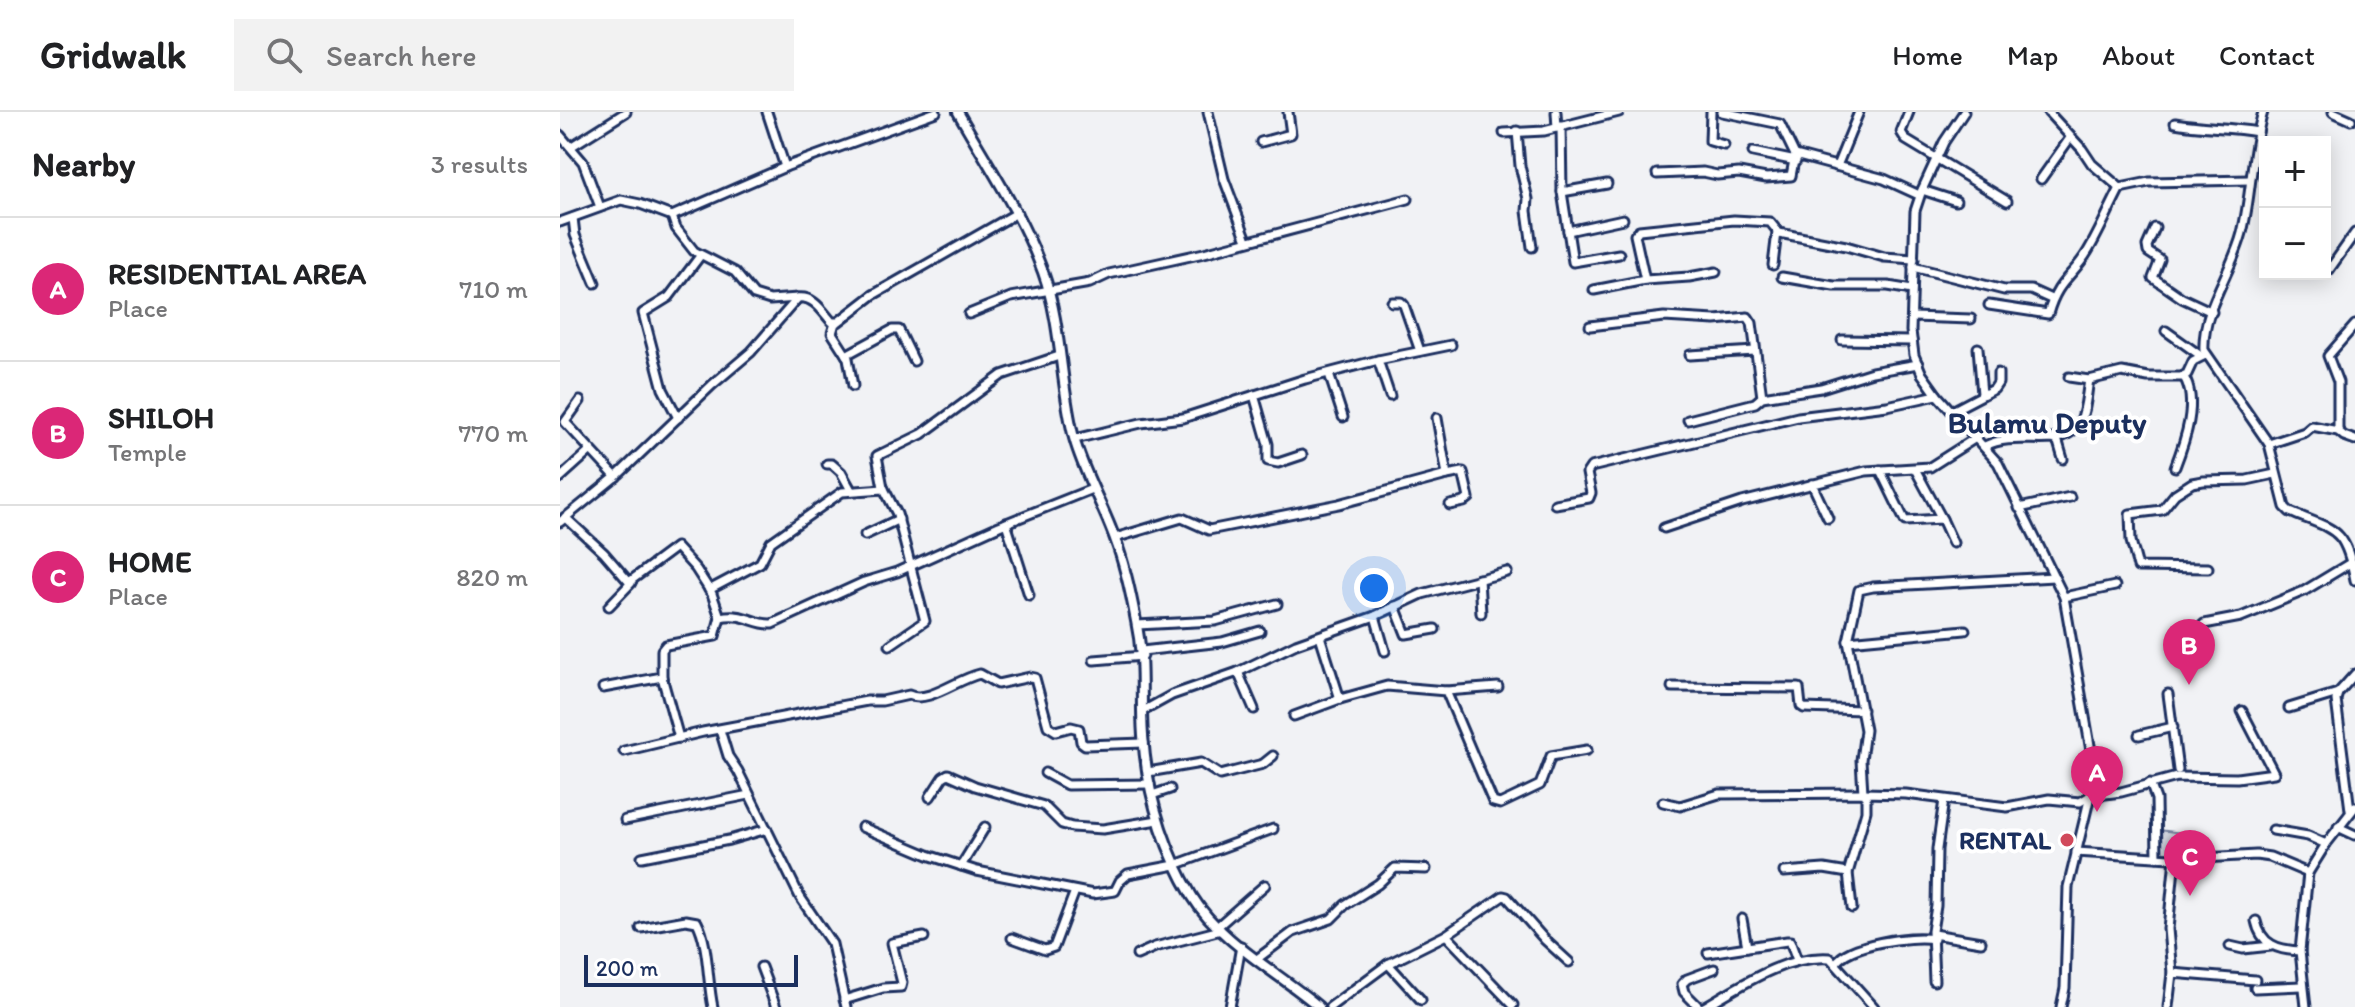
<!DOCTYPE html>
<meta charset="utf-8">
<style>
body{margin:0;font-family:Itim,sans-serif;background:#f2f2f2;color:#202124}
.controls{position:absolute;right:24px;top:24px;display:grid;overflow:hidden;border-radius:0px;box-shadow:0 4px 20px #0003}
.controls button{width:72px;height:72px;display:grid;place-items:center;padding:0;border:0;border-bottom:2px solid #e0e0e0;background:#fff;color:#202124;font:40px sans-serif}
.scale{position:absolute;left:24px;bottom:20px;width:214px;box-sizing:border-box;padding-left:8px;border:4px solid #1b2f5e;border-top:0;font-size:22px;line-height:28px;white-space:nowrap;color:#1b2f5e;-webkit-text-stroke:6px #fff;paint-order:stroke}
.you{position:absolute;left:814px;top:476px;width:28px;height:28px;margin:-20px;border:6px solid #fff;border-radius:50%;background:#1a73e8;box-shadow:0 0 0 12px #1a73e833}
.badge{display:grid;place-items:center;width:52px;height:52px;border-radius:50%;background:#db2777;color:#fff;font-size:26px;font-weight:700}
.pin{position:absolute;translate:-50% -66px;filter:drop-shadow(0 2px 4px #0008)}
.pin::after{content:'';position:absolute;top:42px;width:28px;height:24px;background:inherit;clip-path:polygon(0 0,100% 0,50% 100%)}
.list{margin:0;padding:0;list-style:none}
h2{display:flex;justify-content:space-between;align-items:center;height:104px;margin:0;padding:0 32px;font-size:34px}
h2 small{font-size:26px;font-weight:400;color:#757577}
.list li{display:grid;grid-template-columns:52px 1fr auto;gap:24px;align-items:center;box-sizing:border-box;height:144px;padding:0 32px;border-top:2px solid #e0e0e0}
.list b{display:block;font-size:30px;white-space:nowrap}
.list p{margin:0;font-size:26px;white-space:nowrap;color:#757577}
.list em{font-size:26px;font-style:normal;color:#757577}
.icon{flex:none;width:44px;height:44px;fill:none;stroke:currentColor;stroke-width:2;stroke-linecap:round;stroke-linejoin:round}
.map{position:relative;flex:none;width:1795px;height:895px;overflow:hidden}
header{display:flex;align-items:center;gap:48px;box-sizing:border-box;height:112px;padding:0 40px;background:#fff;border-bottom:2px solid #e0e0e0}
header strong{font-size:38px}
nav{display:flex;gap:44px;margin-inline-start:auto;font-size:28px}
.search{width:560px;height:72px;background:#f2f2f2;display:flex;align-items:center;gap:20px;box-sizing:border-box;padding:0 28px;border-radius:0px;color:#757577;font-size:30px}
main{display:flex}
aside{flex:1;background:#fff}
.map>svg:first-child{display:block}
</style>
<header>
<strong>Gridwalk</strong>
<div class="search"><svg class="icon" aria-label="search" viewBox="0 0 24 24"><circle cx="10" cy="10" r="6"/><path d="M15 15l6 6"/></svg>Search here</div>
<nav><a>Home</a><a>Map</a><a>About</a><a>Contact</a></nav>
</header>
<main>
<aside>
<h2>Nearby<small>3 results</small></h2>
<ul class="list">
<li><span class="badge">A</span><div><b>RESIDENTIAL AREA</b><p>Place</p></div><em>710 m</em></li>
<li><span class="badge">B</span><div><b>SHILOH</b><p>Temple</p></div><em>770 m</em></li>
<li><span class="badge">C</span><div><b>HOME</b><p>Place</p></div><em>820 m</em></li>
</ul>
</aside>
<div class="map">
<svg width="1795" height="895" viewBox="0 0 1795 895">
<rect width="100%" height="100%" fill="#f1f2f5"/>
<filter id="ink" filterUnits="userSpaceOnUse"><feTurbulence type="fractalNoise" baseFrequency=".0125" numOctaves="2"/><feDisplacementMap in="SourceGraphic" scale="16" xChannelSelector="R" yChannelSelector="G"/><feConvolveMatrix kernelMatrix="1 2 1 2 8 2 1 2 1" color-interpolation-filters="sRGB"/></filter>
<g filter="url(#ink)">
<polygon fill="#d2d6df" stroke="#76829e" stroke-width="2" points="1599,718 1623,721 1621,744 1598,742"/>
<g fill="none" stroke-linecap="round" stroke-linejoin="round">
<defs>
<g id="minor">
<polyline points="207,0 225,55"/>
<polyline points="648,0 664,67 687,128"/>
<polyline points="996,0 997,16"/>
<polyline points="1151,0 1150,29 1164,33"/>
<polyline points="1349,0 1341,20 1346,28 1447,89"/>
<polyline points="1404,0 1384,30 1362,78 1355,99 1351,219 1354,243 1362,262 1377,283 1438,351 1504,485 1531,639 1530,684 1508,775 1505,876 1501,895"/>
<polyline points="1488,0 1522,37 1532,52 1560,76 1589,70 1690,68"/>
<path d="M1703 0C1691 40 1692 81 1682 121 1672 160 1642 197 1644 238L1709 332 1725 395 1730 400C1776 419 1785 415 1795 468"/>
<polyline points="1773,0 1791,8"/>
<path d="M1615 11C1643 16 1669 15 1698 20"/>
<polyline points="1001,14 1002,80 1047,72"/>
<polyline points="957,19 960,54 968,87 967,99 972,135"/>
<polyline points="944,21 984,19 1059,0"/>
<polyline points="0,23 23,50 40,95"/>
<polyline points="701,30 731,22 728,0"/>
<polyline points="12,34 66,0"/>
<polyline points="1193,40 1236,49"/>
<polyline points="1235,43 1324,67 1359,83"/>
<polyline points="1277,54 1299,0"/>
<polyline points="1097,62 1143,60 1157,63 1179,61 1206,66 1231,64 1235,43 1220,12 1162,0"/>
<polyline points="1481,67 1510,26"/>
<polyline points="1362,78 1396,89"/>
<polyline points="1002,80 1013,150 1059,142"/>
<polyline points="112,104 116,116 134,139 175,160 194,183 210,188 238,186"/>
<polyline points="13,106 15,123 35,171"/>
<polyline points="0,110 61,88 80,92 112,104 225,55 376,0"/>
<polyline points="1595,116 1587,134 1588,140 1600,148 1593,166 1622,186 1652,200"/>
<polyline points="1008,119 1063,107"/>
<polyline points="1213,153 1217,120"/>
<polyline points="1353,155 1444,178 1471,178 1491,187"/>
<polyline points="1769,158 1795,121"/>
<polyline points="1222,165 1274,174 1328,174 1352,178"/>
<polyline points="1085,168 1129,165 1156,160"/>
<polyline points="1034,178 1085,168 1075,123 1079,118 1174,108 1210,110 1219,121 1286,134 1324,145 1354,147"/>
<polyline points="832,190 841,190 844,193 860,239"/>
<path d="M1429 193 1488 202C1498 167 1512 166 1528 139 1540 119 1549 97 1560 76"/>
<polyline points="409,202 451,185 530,171 549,162 644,141 848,87"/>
<polyline points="1352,205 1411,207"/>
<polyline points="275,211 272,221 288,246 293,274"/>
<polyline points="1030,214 1104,205 1155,208 1188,205 1192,211 1202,285"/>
<polyline points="1606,219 1641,244"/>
<polyline points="1282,228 1352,229"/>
<polyline points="1418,236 1422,282"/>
<polyline points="286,243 332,218 339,218 354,249"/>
<polyline points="1130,243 1195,239"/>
<polyline points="818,248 830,284"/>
<polyline points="769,262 783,305"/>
<polyline points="1509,265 1529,268 1562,260 1588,265 1621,265 1627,262 1633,249 1645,243"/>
<polyline points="694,283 708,332 708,349 718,351 742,343"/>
<polyline points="20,289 5,310 56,365"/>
<polyline points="1392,299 1434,277 1438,271 1438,261"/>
<polyline points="118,306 103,277 83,201 109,185 140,144"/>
<polyline points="1128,308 1195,291 1202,285 1261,276 1312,260 1358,252"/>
<polyline points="1778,319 1778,270 1768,244 1795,213"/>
<polyline points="515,327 581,311 623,306 745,267 818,248 891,233"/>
<path d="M1494 327C1527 320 1524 297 1529 268"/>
<polyline points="1709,332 1745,320 1752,314 1778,319 1784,324 1795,328"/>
<path d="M1425 334C1447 323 1471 329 1494 327L1498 330 1503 347"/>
<polyline points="267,352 272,352 281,360 291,378"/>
<path d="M1615 355C1625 329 1639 290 1624 265"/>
<polyline points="1355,357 1382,407"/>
<polyline points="1320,358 1345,409 1382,407 1393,431"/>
<polyline points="887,363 903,360 909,386 904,390 890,393"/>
<polyline points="0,366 30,339"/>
<polyline points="1252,372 1268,406"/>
<polyline points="995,392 1029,386 1031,381 1027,361 1031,355 1238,305 1327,294 1377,283"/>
<polyline points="1459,396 1510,385"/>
<path d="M5 405 44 441 69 470 116 435 136 457 152 482 160 505C186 500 193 513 212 512L304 470 337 460 439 414 532 377"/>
<path d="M0 410 59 362 152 273 191 240 238 186C254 184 262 199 272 210H278L313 183 457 101"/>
<polyline points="446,411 469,483"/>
<polyline points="1104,416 1182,390 1306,359 1370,355 1414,327"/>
<polyline points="305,423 339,407"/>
<polyline points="555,426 622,406 649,418 779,392 887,363 877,306"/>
<polyline points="1648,456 1578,455 1571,429 1570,402 1602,398 1615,382 1632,371 1643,369 1687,368 1715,362"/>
<polyline points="919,467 921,501"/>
<polyline points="149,478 200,451 211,430 282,380 324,377"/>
<polyline points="1504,485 1555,474"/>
<polyline points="49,494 71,471"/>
<polyline points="835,494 846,522 875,517"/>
<polyline points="815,504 825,539"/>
<polyline points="577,513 655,509 717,492"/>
<polyline points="760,524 780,587 827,574 886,579 933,690 940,692 980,673 991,644 1027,638"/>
<polyline points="1288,529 1405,518"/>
<polyline points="1642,531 1639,517 1644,512 1681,505 1744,479 1792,450"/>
<polyline points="330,533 365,509 337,402 323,375 317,344 362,322 442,263 499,244"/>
<polyline points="582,539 662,530 700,519"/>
<polyline points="534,548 583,544"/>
<polyline points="678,560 694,597"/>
<polyline points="1112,575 1239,576 1241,594 1244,596 1302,598"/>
<polyline points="43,576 102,565"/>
<polyline points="886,579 938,575"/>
<polyline points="1608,582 1618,658"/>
<polyline points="1729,596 1778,581"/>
<polyline points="583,599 612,583 678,560 736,532 815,504 862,482 947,460"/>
<polyline points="734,604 780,587"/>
<polyline points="160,618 168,644 178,659 240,785 272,832 286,895"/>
<polyline points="1579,623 1613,615"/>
<polyline points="119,626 102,565 102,538 106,533 155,524 160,505"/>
<path d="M64 639 143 620 307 589H322L349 583C368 592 397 567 420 562L438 572 470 565 475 566 488 614 496 619 511 615 519 617 521 630 525 633 584 631"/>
<polyline points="588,660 641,651 660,663 703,652 713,644"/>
<polyline points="485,661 507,673 590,672"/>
<polyline points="1590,671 1596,687 1597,745"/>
<polyline points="1303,681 1301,648 1305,618 1288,529 1299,478 1313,475 1494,465"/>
<polyline points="592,683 610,677"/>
<polyline points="370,685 383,665 388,662 415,674 484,694 502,712 512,715 543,717 598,708"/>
<polyline points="1103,690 1120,694 1159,682 1303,681 1346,682 1447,695 1489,687 1520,690 1530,684 1561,680 1617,665 1677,666 1714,661 1682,599"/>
<polyline points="1790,698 1776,588 1778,581 1795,562"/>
<polyline points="65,708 189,683"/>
<polyline points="302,715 368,743 417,759 533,782 555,779 560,769 568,762 615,753 713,717"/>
<polyline points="1778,715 1795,723"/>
<polyline points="1713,718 1748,724 1766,732"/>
<polyline points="1516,740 1627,747 1696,743 1710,745 1748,761"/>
<polyline points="82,745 169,728 207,717"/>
<polyline points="401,754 425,715"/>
<polyline points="1224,760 1264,757 1288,761"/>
<polyline points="1292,796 1288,761 1306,699 1306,686"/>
<polyline points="1182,807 1187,835"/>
<path d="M1696 809C1701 833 1718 838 1740 839"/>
<polyline points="657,815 705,773"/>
<path d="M81 816 126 808 137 810C149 833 147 868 153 895"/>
<polyline points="1373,822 1421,830"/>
<polyline points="886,823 953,893"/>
<polyline points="452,826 485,838 494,835 515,779"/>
<polyline points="1670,834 1683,837 1711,834"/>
<polyline points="1148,841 1227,829 1230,829 1237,848"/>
<polyline points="577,843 595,835 661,818"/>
<polyline points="697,847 733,820 771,807 785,793 818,772 835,756 866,757"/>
<path d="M1276 851C1288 832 1350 823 1374 827"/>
<polyline points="828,852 861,888"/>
<polyline points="201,855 216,895"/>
<polyline points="1612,861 1608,817 1615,746"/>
<polyline points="1374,869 1372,819 1376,794 1377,737 1384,688"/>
<polyline points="1695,876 1742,874"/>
<polyline points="284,888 323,876 341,875 342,871 332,831 364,825"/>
<polyline points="670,895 681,834"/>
<polyline points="770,895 828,852 886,823 943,784 947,785 985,828 1009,850"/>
<polyline points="1139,895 1124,880 1122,872 1127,867 1154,857"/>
<path d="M1144 895C1182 873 1225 843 1270 846L1314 895"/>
<polyline points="1608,895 1612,861 1695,868"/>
<polyline points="1746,895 1740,839 1748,761 1766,732 1795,695"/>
</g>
<path id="tertiary" d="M398 0C428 53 462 103 483 160 502 213 500 272 514 326 524 362 543 393 555 427 565 453 571 482 576 509 585 550 580 583 583 624 587 680 603 735 632 784 660 830 718 860 759 895"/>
</defs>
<use href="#minor" stroke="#1b2f5e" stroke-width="13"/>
<use href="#tertiary" stroke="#1b2f5e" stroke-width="14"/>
<use href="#minor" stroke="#fff" stroke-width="7"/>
<use href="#tertiary" stroke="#fff" stroke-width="8"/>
</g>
</g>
<circle fill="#d1495b" stroke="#fff" stroke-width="3" cx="1507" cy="728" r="8"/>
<g text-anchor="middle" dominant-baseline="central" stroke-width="8" stroke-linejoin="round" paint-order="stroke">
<g font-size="26" font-weight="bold" fill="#1b2f5e" stroke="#fff" text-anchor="end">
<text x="1491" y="728">RENTAL</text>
</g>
<g font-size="30" font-weight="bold" fill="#1b2f5e" stroke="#fff">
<text x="1487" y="310">Bulamu Deputy</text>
</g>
</g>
</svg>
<div class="controls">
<button>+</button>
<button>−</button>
</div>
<div class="scale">200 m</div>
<div class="you"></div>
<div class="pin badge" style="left:1537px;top:700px">A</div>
<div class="pin badge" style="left:1629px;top:573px">B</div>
<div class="pin badge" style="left:1630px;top:784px">C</div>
</div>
</main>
